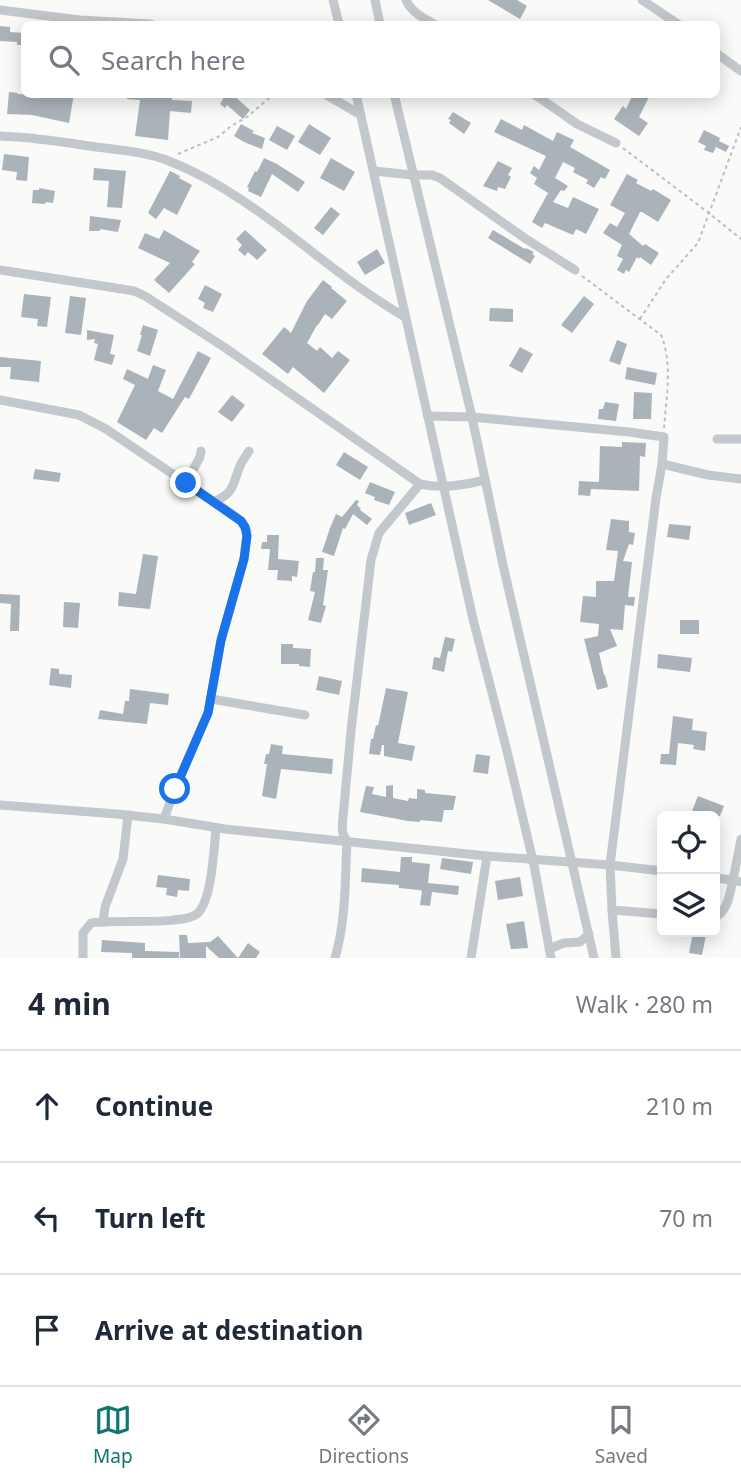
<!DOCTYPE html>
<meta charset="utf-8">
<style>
body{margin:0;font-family:"Noto Sans",sans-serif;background:#f6f6f7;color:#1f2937}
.controls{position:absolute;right:21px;bottom:21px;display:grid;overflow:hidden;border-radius:10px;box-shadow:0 4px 18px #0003}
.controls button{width:63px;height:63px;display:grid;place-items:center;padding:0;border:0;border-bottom:2px solid #e0e1e3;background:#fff;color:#1f2937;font:35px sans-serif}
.stop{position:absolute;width:21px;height:21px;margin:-16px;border:5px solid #1a73e8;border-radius:50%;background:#fff}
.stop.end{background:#1a73e8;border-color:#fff;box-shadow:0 2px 7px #0008}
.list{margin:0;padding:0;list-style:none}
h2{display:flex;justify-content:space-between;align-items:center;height:91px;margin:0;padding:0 28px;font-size:30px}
h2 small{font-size:23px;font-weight:400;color:#747a83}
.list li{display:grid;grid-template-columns:46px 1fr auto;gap:21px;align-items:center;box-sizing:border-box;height:112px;padding:0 28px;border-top:2px solid #e0e1e3}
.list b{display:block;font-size:26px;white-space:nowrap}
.list em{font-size:23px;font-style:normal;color:#747a83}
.icon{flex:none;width:38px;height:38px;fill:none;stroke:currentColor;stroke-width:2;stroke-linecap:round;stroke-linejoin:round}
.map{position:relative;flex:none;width:741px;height:958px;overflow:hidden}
.search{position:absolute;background:#fff;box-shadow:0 4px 18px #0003;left:21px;right:21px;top:21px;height:77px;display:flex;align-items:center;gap:18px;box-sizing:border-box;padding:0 24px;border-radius:10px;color:#747a83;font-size:26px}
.sheet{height:427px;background:#fff}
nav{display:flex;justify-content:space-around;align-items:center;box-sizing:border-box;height:98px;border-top:2px solid #e0e1e3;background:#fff;font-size:19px;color:#747a83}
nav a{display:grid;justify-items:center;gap:4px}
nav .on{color:#0f766e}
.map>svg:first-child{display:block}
</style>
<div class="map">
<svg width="741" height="958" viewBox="0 0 741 958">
<rect width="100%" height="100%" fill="#fafaf8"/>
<g fill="#aab3b9">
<polygon points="488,0 517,0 527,6 520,19"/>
<polygon points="0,26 10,27 10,32 24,33 24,45 17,45 17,42 0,41"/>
<polygon points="9,92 18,93 17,94 50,96 51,94 74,94 69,123 32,115 7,114"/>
<polygon points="127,94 172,94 172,100 192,101 191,113 170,111 168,140 135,136 140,100 127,99"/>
<polygon points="226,94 232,94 250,110 243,119 227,105 225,108 220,104"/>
<polygon points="633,94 643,94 649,97 639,117 648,123 639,136 614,119 623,106 626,109"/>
<polygon points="453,112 471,123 464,134 449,123 451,120 448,119"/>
<polygon points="501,119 522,130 524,125 553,141 557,132 574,140 570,147 610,170 605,179 601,177 594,188 586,183 588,180 573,172 575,168 563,162 555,178 568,186 564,191 561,190 553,202 568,208 573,197 599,209 586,234 576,229 573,235 545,223 542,228 532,222 548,193 534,184 537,178 530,173 534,166 539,170 546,156 494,132"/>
<polygon points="241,124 254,131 252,133 265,138 262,149 244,142 234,136"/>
<polygon points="309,124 331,138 320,155 298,142"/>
<polygon points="277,126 295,136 287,150 269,140"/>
<polygon points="704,130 720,138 719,141 729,146 726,152 716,147 713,153 704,150 706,146 698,142"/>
<polygon points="4,154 29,157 27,181 16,180 17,172 2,170"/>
<polygon points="264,158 277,164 305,182 298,192 272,174 261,197 248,191 249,188 247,187 255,171 257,172"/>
<polygon points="331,158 355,172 344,191 320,178"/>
<polygon points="498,161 512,168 508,175 511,177 505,189 498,187 497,191 483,186"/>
<polygon points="94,168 126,171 122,208 107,207 109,181 93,180"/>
<polygon points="170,171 180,176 179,178 192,185 177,215 164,208 156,219 148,213"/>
<polygon points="627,174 638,180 636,183 651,191 653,189 671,200 658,222 642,212 640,212 629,234 643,246 645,244 659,253 651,265 640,257 639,259 637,257 629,272 626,270 624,274 617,270 623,259 617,256 622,245 603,233 610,223 617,227 625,213 610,205"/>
<polygon points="39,188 55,191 53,203 46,202 45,204 32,203 33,190 39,190"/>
<polygon points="331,207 340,214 323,235 314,228"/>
<polygon points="90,216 121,220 118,232 100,229 100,231 89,231"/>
<polygon points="164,230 200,251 192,262 195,264 169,293 154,280 170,263 138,248 145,233 159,239"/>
<polygon points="245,230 267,250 257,260 248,252 245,256 238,250 242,245 236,239"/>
<polygon points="493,230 525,249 526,248 534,252 532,254 535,256 530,264 488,238"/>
<polygon points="377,249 385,263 365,275 357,262"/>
<polygon points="323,280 332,287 331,288 347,301 332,319 325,314 318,325 317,325 307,343 317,351 320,347 332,358 338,351 350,360 324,393 293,367 288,374 262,354 284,327 291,333 307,301"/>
<polygon points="205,285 222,294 213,312 203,308 205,303 198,299"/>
<polygon points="24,294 51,297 47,327 37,326 38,319 21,317"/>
<polygon points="70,296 86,298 81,335 65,333"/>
<polygon points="584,296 594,304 572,333 561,325"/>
<polygon points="490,308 513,309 513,322 489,321"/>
<polygon points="143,325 158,330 150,356 137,351 142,335 140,335"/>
<polygon points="87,330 114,335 110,354 115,355 112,365 94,360 98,344 94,343 95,339 87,340"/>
<polygon points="617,340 627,344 620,365 609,361"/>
<polygon points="520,347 533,354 522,373 509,366"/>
<polygon points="198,351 211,358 189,399 185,397 162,433 154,428 146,440 117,422 135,385 123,379 127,369 148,379 153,365 166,370 158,391 173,399"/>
<polygon points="0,357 41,361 39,382 10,379 11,367 0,367"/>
<polygon points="627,367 657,373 655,385 625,379"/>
<polygon points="634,392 652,393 651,419 633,419"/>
<polygon points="232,395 245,405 232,422 218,412"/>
<polygon points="605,402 619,404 616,421 598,419 599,409 603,409"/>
<polygon points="622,442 646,443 645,457 640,456 639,491 591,489 590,496 578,495 579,481 598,482 599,481 600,446 622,447"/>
<polygon points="344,452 368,467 360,480 336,465"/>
<polygon points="35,469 61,473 59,482 33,479"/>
<polygon points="370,482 395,492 389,505 374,500 375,497 365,493"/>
<polygon points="356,500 359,501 357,505 361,509 360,510 372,519 367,525 353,514 345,529 343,528 334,556 322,552 330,528 336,514 342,517"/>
<polygon points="431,503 436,515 409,525 405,513"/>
<polygon points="611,519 629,521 629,532 635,533 633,545 629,544 623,561 632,562 628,597 635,597 634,606 625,605 623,630 610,629 617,646 599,653 604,675 605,675 608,687 597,690 584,639 598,636 599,624 580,622 583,596 596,597 596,581 614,581 618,551 606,550"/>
<polygon points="669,524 691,526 689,540 667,537"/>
<polygon points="267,535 279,535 278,559 299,561 297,577 292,576 292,581 277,580 278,570 268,570 270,549 261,549 262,542 267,542"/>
<polygon points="143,554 158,556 150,609 118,606 119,592 136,594"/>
<polygon points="316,558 324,558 323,570 328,570 323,605 326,606 321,623 308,620 315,592 310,591 313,572 315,572"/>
<polygon points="0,594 20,595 19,631 10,631 11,604 0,603"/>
<polygon points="64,602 80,603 78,628 63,627"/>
<rect x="680" y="620" width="19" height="14"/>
<polygon points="445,637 455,639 452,652 448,651 444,672 432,669 434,657 440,658"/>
<polygon points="281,644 293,644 293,648 311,649 310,667 299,666 299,664 281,664"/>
<polygon points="658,654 692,658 690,672 657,668"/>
<polygon points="51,668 59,669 59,674 72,675 71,688 49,685"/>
<polygon points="319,676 342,681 339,695 316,690"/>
<polygon points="386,688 408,692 398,743 415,746 412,761 384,756 384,745 382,745 380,755 369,754 371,739 373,739 376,725 378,726"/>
<polygon points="130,689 169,694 168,705 150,703 147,724 98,719 100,710 123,714 125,701 129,701"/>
<polygon points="673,716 693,719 692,730 707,732 705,751 693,749 694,745 678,743 676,765 660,764 661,754 669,754"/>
<polygon points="271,744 283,746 282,754 333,759 332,774 281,769 276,799 262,796 267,764 264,764 266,754 269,754"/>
<polygon points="476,754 490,756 488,774 473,772"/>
<polygon points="393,785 393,798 408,801 409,798 417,799 417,789 425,790 425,793 456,796 453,810 444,810 442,822 420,820 420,822 408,821 360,812 366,786 374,787 372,794 386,797 386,786"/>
<polygon points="698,796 724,806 720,816 690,816"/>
<polygon points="401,857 412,857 412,862 430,864 428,883 459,886 458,895 432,892 430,906 420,905 422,891 419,890 399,888 399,885 361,882 362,868 400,872"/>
<polygon points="442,858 473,862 471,874 440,869"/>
<polygon points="158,875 190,879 189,891 178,890 177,897 166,895 167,888 156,887"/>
<polygon points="520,877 523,896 498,900 495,881"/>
<polygon points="524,921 528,948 511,949 506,924"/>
<polygon points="693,932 706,935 702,955 689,953"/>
<polygon points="179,935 187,935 188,943 210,942 218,936 238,958 248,943 260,952 256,958 219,958 206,946 206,958 180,958"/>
<polygon points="102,940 145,943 145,951 179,952 179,958 132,958 132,953 101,952"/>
</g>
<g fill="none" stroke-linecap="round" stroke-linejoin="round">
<g stroke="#bbbfc2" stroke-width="2" stroke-dasharray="3.5 3.5" stroke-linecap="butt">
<polyline points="623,148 710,214 741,239"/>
<polyline points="178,154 218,137 231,126 247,117 274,94"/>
<path d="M582 276 661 335C673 363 666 399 664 429"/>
<polyline points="640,319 666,279 698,243 741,127"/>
</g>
<g stroke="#c3c8cc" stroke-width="9">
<polyline points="333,0 339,24"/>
<polyline points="375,0 380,24"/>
<path d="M406 0C411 12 424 18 434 24"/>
<polyline points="642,0 678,24"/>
<polyline points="0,10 80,20 151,24"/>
<polyline points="716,53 741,71"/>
<polyline points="325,94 361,115"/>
<polyline points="356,94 473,619 507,751 534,865 551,958"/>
<polyline points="394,94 472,417 503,565 594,958"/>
<polyline points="534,94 577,124 616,143"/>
<path d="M0 136C12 137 25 137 37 139 57 141 76 144 96 147 120 150 146 152 169 161 258 196 323 270 405 317"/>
<polyline points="374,171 413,175 432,175 440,178 526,239 575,270"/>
<path d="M0 270 122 289 134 291 145 296 224 347 420 484C442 489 464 485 485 480"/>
<polyline points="0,400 79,415 106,429 229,512 241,521 247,531 244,559 221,641 208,713 175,789 164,819"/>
<polyline points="428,416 472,417 629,432 664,437 662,464 656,498 610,865 612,910 662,914"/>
<polyline points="717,439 741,439"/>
<polyline points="662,464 708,475 741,479"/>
<polyline points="186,483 200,457 201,451"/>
<path d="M213 502C235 493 232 485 240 466 242 461 246 456 249 451"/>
<polyline points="211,699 305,715"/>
<polyline points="0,805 117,814 164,819 225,829 487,856 610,865 662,871"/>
<polyline points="715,878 733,880 741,839"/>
<polyline points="612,910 616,958"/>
<path d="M715 917C728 912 730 892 733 880L741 882"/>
<polyline points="103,922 105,907 123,859 128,815"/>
<polyline points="549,949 564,943 580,942 589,934"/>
<path d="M83 958V933L91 923C112 919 185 926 198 913 212 899 214 848 216 828"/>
<path d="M335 958C346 921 345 880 347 841 341 834 342 827 343 817L351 731 371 560 379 533 420 484"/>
<polyline points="471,958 487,856"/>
</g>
</g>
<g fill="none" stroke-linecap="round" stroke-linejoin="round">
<polyline stroke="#1a73e8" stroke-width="9" points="175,789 208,713 221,640 244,559 247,536 245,527 241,521 186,483"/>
</g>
</svg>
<div class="controls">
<button><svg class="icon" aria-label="locate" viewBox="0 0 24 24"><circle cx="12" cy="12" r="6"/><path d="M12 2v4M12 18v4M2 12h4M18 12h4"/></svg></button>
<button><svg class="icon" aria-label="layers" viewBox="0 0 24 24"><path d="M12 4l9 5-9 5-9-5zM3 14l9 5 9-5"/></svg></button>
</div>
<div class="stop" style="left:175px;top:789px"></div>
<div class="stop end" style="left:186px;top:483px"></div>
<div class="search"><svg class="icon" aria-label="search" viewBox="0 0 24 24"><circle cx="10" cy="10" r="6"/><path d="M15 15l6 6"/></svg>Search here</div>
</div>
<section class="sheet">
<h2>4 min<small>Walk · 280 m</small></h2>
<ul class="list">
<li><svg class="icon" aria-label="ahead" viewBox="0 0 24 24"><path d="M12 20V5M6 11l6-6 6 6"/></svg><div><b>Continue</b></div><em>210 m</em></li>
<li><svg class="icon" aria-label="left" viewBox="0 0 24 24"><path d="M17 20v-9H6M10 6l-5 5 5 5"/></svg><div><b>Turn left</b></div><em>70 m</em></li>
<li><svg class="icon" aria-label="arrive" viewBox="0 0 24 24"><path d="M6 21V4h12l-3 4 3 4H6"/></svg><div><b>Arrive at destination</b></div></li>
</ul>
</section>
<nav>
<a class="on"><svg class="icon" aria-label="map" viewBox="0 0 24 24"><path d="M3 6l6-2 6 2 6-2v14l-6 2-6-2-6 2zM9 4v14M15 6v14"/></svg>Map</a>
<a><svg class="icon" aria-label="directions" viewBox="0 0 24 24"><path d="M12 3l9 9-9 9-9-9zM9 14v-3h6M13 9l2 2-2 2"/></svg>Directions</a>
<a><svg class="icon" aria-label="saved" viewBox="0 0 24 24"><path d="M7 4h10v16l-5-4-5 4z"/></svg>Saved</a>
</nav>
